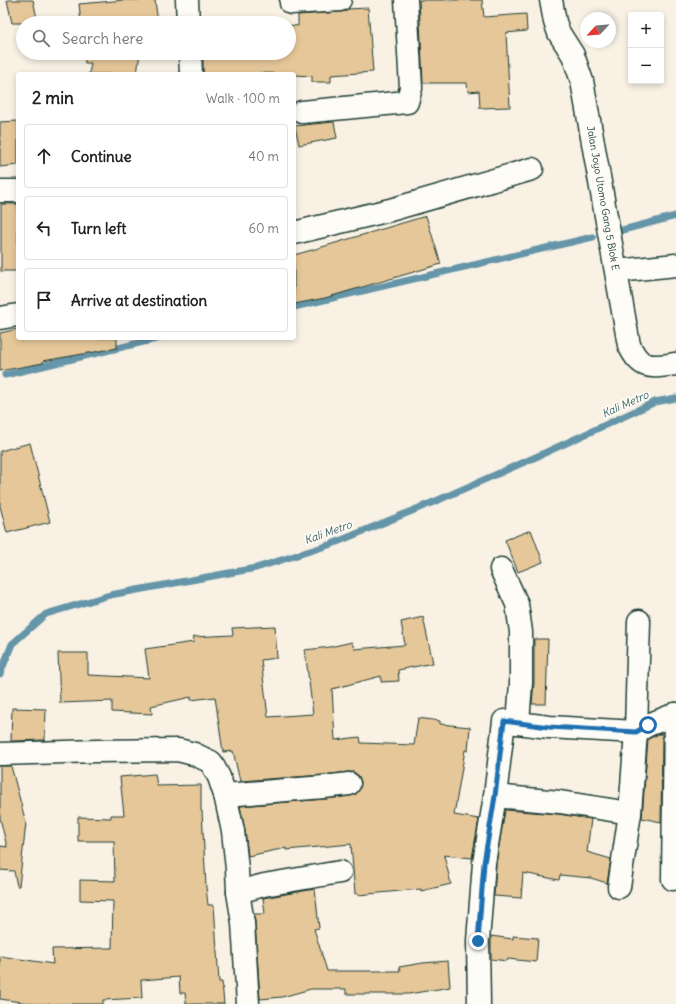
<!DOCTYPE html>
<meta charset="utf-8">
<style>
body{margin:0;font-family:Delius,sans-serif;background:#f6f6f6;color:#222}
.controls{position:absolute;right:12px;top:12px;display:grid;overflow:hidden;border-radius:4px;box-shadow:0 2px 6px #0003}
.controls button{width:36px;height:36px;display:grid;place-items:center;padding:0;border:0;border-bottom:1px solid #e0e0e0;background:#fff;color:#222;font:20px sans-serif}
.compass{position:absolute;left:580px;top:12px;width:36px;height:36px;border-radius:50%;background:#fff;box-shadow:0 2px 6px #0003;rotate:244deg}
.stop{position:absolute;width:12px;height:12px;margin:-9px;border:3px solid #1f6fb2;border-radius:50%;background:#fff}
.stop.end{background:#1f6fb2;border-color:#fff;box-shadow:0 1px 4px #0008}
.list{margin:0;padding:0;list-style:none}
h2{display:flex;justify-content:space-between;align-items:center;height:52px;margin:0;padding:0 16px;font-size:17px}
h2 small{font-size:13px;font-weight:400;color:#767676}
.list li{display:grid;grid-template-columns:26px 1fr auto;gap:12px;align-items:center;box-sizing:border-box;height:64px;margin:0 8px 8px;padding:0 8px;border:1px solid #e0e0e0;border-radius:4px}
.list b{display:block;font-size:15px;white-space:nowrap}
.list em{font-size:13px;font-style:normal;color:#767676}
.icon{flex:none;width:22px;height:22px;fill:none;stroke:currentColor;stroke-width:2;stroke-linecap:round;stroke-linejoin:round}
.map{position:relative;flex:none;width:676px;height:1004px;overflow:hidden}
.search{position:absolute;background:#fff;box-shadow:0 2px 6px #0003;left:16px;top:16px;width:280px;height:44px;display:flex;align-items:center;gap:10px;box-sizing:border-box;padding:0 14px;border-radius:22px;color:#767676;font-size:15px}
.panel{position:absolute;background:#fff;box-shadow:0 2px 6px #0003;left:16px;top:72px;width:280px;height:268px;border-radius:4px}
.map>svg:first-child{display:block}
</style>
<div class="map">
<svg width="676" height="1004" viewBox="0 0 676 1004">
<rect width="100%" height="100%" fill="#f8f1e4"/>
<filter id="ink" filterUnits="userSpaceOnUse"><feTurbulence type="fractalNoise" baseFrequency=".025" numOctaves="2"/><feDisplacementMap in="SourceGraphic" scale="8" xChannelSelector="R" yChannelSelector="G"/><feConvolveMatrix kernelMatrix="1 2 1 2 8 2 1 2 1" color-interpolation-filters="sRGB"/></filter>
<g filter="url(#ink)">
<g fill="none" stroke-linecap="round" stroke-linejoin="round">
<g stroke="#6595a8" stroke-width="7">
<polyline points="615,232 676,216"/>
<polyline points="294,307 593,237"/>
<polyline points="5,375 160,338"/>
<polyline points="0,674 12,644 46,614 110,595 256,568 332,544 436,501 538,456 655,402 676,398"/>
</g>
</g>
<g fill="#e6c799" stroke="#1f3d34">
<polygon points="7,0 33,0 38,23 12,23"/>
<polygon points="125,0 155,0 158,23 81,23 79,4"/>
<polygon points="419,0 482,0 484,17 526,14 527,31 506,33 510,107 480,108 479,91 468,92 467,83 423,83"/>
<polygon points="368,8 373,72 331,75 331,82 312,82 312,76 294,75 294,74 260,73 260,74 203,74 203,53 289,53 289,25 298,26 298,15 341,12 347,11 348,9"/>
<polygon points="84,53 140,53 137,74 89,74 91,63 85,63"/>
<polygon points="18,121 18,165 0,167 0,122"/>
<polygon points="334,122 337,138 299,145 295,126"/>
<rect x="1" y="204" width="17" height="67"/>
<polygon points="426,216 441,264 325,298 294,304 294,255 312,250"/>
<polygon points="18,329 18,338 117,338 117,348 43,361 43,363 0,371 0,333"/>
<polygon points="30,443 50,522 7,533 0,506 0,451"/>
<polygon points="531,530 543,562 518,572 505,540"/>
<polygon points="423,617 433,663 398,670 399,681 381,682 381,676 332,689 335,740 360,737 361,743 414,745 418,718 440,721 440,724 470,727 468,751 465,750 454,815 479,819 472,858 444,855 451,884 421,891 421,889 358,895 357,893 355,894 351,844 286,850 286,848 248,856 245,830 240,806 325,799 350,796 356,794 360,789 361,782 359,776 354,772 348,772 323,775 240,781 233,751 223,752 215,697 191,700 191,697 151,706 152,714 112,712 112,701 60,703 58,653 88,653 88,675 149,678 145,649 194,642 193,637 233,635 232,628 275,626 277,658 261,660 268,717 313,714 305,650 330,647 352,642 354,649 405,645 401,622"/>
<polygon points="534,639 548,639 546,704 532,704 534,683"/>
<polygon points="12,708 46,709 45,740 11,741"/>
<polygon points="659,734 662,734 661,822 642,818 648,739"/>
<polygon points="0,766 11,766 26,823 19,886 17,886 14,871 0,870 0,846 7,847 0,818"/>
<polygon points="155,774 157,786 201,785 201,811 202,811 206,887 208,905 214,905 219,982 222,982 224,1004 186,1004 185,993 180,993 179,977 141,980 142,998 103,1000 103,1004 35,1004 0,999 0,956 53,964 52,949 112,948 113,901 80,900 80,880 115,881 114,841 78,841 78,817 111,818 111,815 124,815 120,777"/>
<polygon points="505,810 558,814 591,819 587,852 611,859 607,883 591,878 560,875 559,880 523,873 521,898 494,896 496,864"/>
<polygon points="315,889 319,928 314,929 327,971 400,971 399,967 423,963 448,961 450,987 409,994 346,994 346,989 311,989 282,997 260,999 255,922 254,914 265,914 263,898"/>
<polygon points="491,936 513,939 513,936 538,938 536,962 508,959 507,961 491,959"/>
</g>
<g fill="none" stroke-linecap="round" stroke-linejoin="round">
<defs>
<g id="minor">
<polyline points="187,0 188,23"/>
<path d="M551 0 555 22 559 33 573 55 582 81 629 345C641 371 651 367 676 364"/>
<polyline points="291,3 340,0"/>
<polyline points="190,53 191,74"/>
<polyline points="302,112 407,102 411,88 406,0"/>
<polyline points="0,191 18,191"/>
<polyline points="294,233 390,210 532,169"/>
<polyline points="617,271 676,265"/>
<polyline points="0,318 18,315"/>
<polyline points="518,723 549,727 636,732 648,725 676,714"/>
<polyline points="0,754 97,751 178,750 194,754 211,762 219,777 225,795 233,831 237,869 238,892 243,923 248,1004"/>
<polyline points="225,795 324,787 349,784"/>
<polyline points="495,796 560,802 630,813"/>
<polyline points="673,879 675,714"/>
<polyline points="619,887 630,813 636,732 639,621"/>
<polyline points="238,892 264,885 340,872"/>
<polyline points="479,1004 478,941 484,863 495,796 504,721 518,723 521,683 521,632 517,604 501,569"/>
</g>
</defs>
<use href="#minor" stroke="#1f3d34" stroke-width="25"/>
<use href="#minor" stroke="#fdfcf7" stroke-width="22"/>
</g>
</g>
<g fill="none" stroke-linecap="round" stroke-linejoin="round" filter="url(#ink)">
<polyline stroke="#1f6fb2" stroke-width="5" points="478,941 484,863 495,796 504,721 549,727 636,732 648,725"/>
</g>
<g text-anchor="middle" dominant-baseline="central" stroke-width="3.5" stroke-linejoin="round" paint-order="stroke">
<g font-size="10" fill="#1f3d34" stroke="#fdfcf7">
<text transform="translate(603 198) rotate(80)">Jalan Joyo Utomo Gang 5 Blok E</text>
</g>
<g font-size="11" font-style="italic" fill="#3c6264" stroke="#fdfcf7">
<text transform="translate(625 404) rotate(-24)">Kali Metro</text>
<text transform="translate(328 532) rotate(-20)">Kali Metro</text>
</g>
</g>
</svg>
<div class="controls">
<button>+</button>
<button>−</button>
</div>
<svg class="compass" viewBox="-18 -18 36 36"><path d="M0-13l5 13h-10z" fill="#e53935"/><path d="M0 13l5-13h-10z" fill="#767676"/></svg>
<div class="stop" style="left:648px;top:725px"></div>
<div class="stop end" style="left:478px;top:941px"></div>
<div class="search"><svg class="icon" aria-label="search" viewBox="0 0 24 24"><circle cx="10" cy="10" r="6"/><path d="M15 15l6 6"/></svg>Search here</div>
<section class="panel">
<h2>2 min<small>Walk · 100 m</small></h2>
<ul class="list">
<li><svg class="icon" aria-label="ahead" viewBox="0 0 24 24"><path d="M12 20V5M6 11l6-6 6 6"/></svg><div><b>Continue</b></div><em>40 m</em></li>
<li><svg class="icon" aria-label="left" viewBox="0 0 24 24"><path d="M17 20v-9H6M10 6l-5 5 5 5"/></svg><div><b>Turn left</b></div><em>60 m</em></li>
<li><svg class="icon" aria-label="arrive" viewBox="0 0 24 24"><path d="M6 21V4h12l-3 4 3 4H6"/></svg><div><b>Arrive at destination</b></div></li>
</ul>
</section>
</div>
